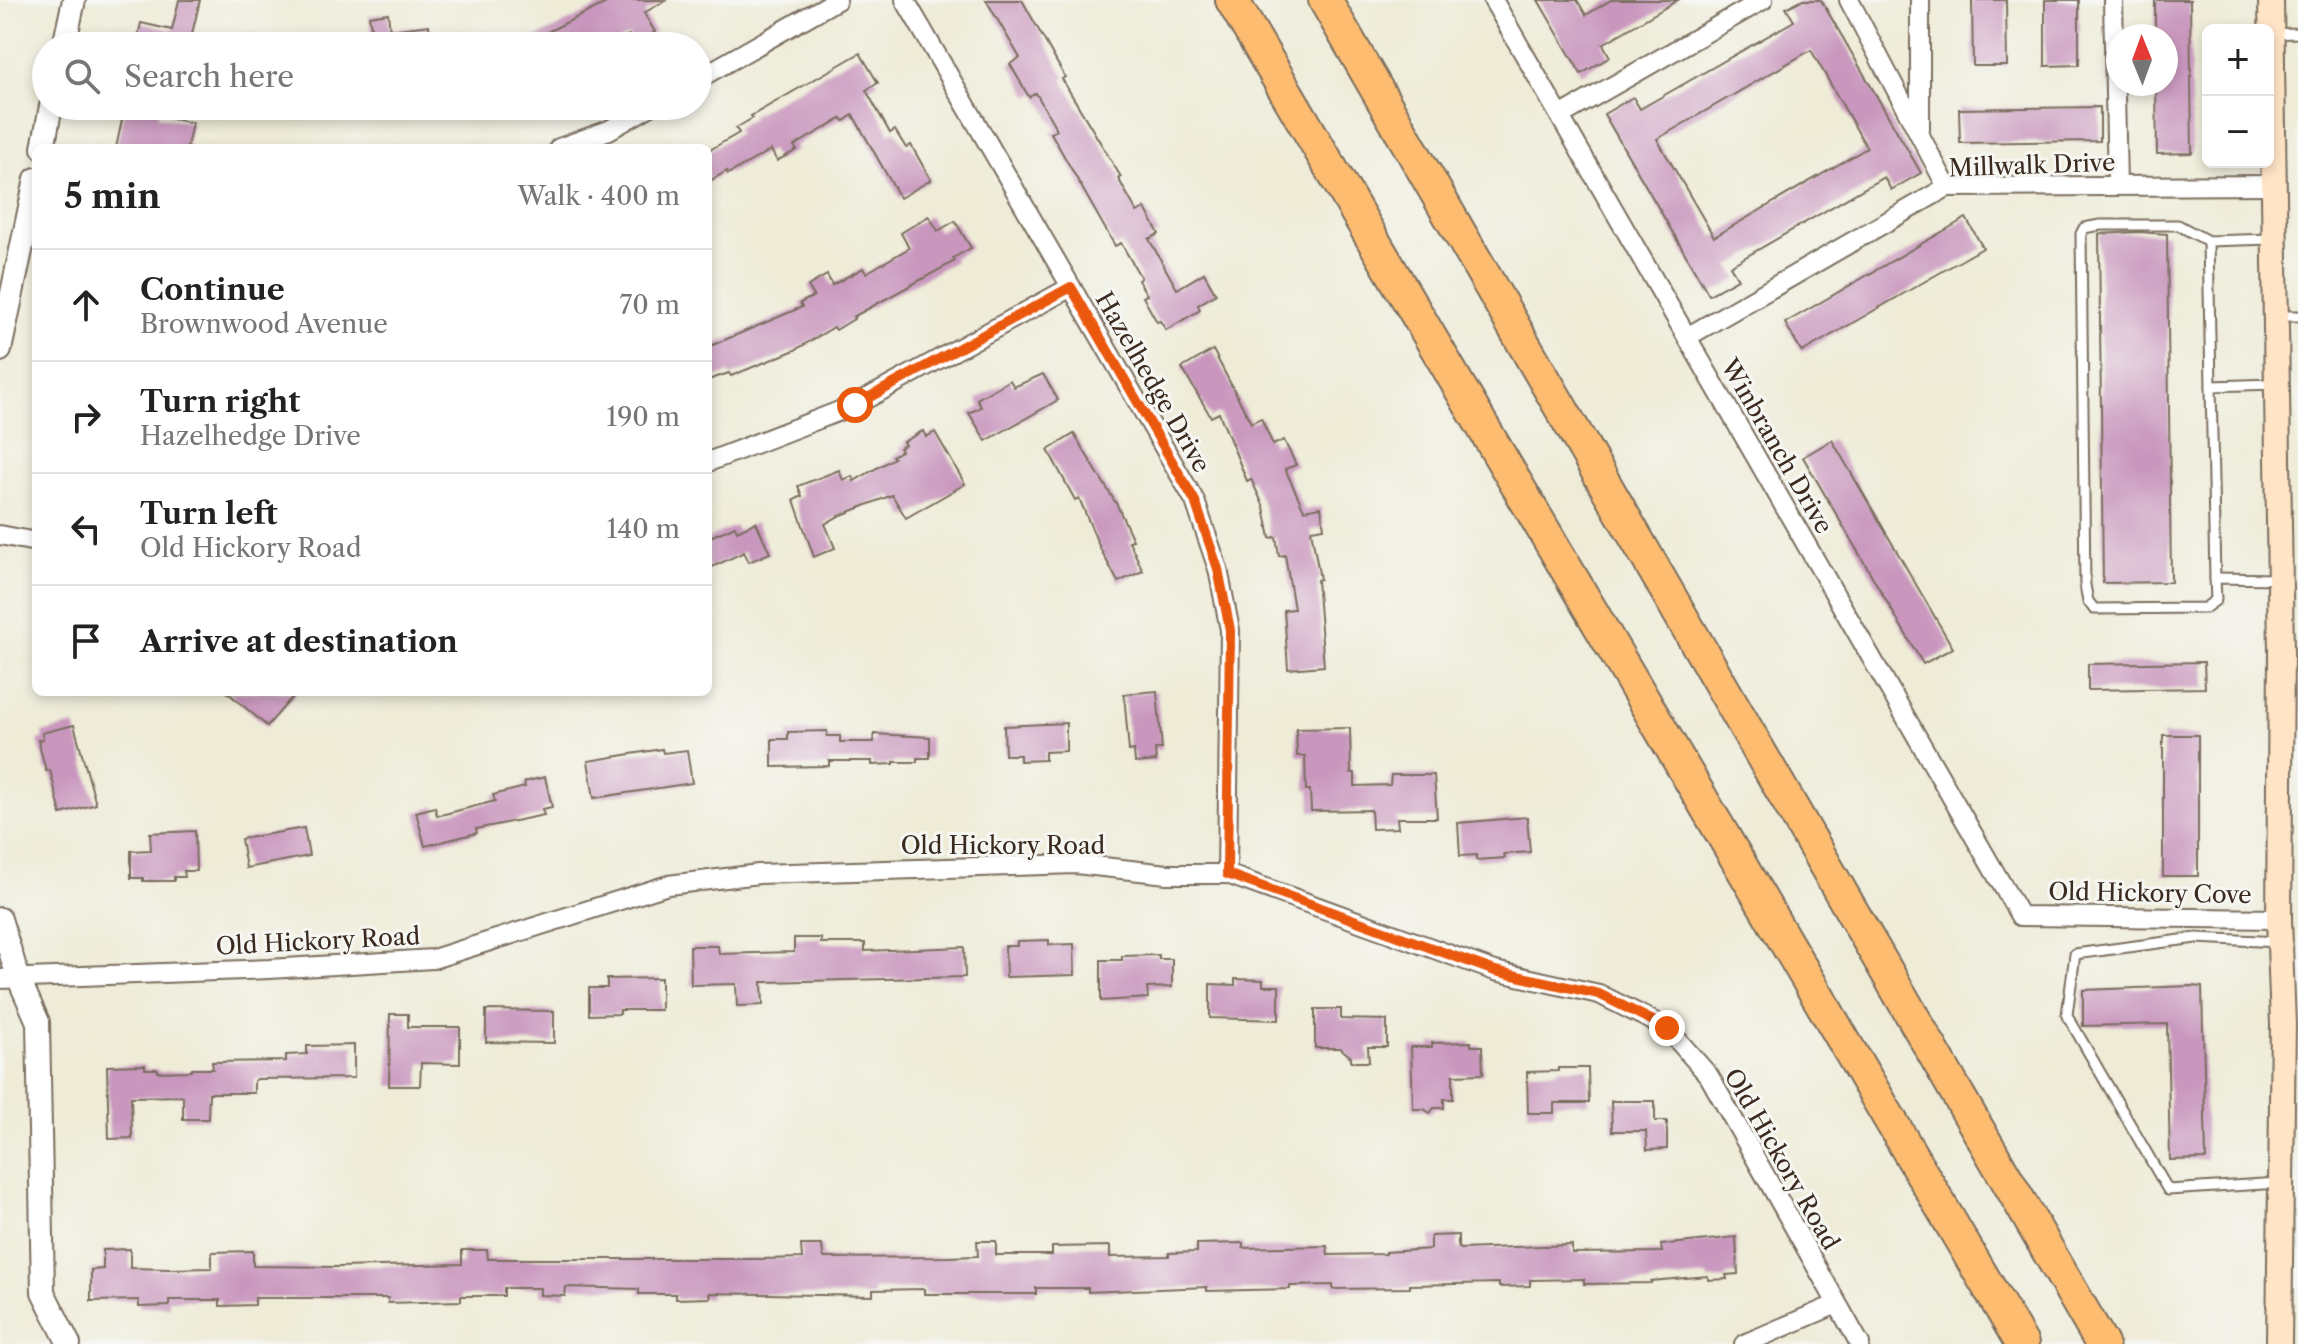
<!DOCTYPE html>
<meta charset="utf-8">
<style>
body{margin:0;font-family:"Libre Caslon Text",serif;background:#f6f6f6;color:#222}
.controls{position:absolute;right:24px;top:24px;display:grid;overflow:hidden;border-radius:12px;box-shadow:0 4px 12px #0003}
.controls button{width:72px;height:72px;display:grid;place-items:center;padding:0;border:0;border-bottom:2px solid #e0e0e0;background:#fff;color:#222;font:40px sans-serif}
.compass{position:absolute;left:2106px;top:24px;width:72px;height:72px;border-radius:50%;background:#fff;box-shadow:0 4px 12px #0003;rotate:359deg}
.stop{position:absolute;width:24px;height:24px;margin:-18px;border:6px solid #ea580c;border-radius:50%;background:#fff}
.stop.end{background:#ea580c;border-color:#fff;box-shadow:0 2px 8px #0008}
.list{margin:0;padding:0;list-style:none}
h2{display:flex;justify-content:space-between;align-items:center;height:104px;margin:0;padding:0 32px;font-size:34px}
h2 small{font-size:26px;font-weight:400;color:#767676}
.list li{display:grid;grid-template-columns:52px 1fr auto;gap:24px;align-items:center;box-sizing:border-box;height:112px;padding:0 32px;border-top:2px solid #e0e0e0}
.list b{display:block;font-size:30px;white-space:nowrap}
.list p{margin:0;font-size:26px;white-space:nowrap;color:#767676}
.list em{font-size:26px;font-style:normal;color:#767676}
.icon{flex:none;width:44px;height:44px;fill:none;stroke:currentColor;stroke-width:2;stroke-linecap:round;stroke-linejoin:round}
.map{position:relative;flex:none;width:2298px;height:1344px;overflow:hidden}
.search{position:absolute;background:#fff;box-shadow:0 4px 12px #0003;left:32px;top:32px;width:680px;height:88px;display:flex;align-items:center;gap:20px;box-sizing:border-box;padding:0 28px;border-radius:44px;color:#767676;font-size:30px}
.panel{position:absolute;background:#fff;box-shadow:0 4px 12px #0003;left:32px;top:144px;width:680px;height:552px;border-radius:12px}
.map>svg:first-child{display:block}
</style>
<div class="map">
<svg width="2298" height="1344" viewBox="0 0 2298 1344">
<rect width="100%" height="100%" fill="#f6f6f2"/>
<filter id="ink" filterUnits="userSpaceOnUse"><feTurbulence type="fractalNoise" baseFrequency=".0125" numOctaves="2"/><feDisplacementMap in="SourceGraphic" scale="16" xChannelSelector="R" yChannelSelector="G"/><feConvolveMatrix kernelMatrix="1 2 1 2 8 2 1 2 1" color-interpolation-filters="sRGB"/></filter>
<filter id="wash" filterUnits="userSpaceOnUse"><feTurbulence type="fractalNoise" baseFrequency=".006" numOctaves="4" result="noise"/><feDisplacementMap in="SourceGraphic" scale="32" xChannelSelector="R" yChannelSelector="G"/><feGaussianBlur stdDeviation="1.8" result="paint"/><feColorMatrix in="noise" values="0 0 0 0 0 0 0 0 0 0 0 0 0 0 0 0 0 1.4 0 .05"/><feComposite in="paint" operator="in"/></filter>
<g filter="url(#wash)">
<rect width="100%" height="100%" fill="#eeebd7"/>
<g id="blocks">
<g fill="#c997be" fill-rule="evenodd">
<polygon points="179,0 200,0 192,34 210,38 209,46 136,46 141,23 172,30"/>
<polygon points="612,0 666,0 644,13 655,32 634,44 629,35 605,46 519,46"/>
<polygon points="986,0 1022,0 1065,77 1062,79 1121,177 1118,178 1137,212 1145,208 1159,234 1149,239 1177,289 1204,273 1216,294 1198,305 1200,310 1166,330 1160,321 1157,322 1143,297 1147,295 1138,280 1141,278 1121,243 1115,246 1051,133 1057,130 1036,93 1029,97 1010,64 1020,58"/>
<polygon points="1538,0 1577,0 1586,15 1611,0 1678,0 1603,44 1610,57 1581,74"/>
<path d="M1801 0H1821L1921 173 1891 190 1884 177 1730 266 1738 279 1709 295 1604 114 1633 97 1640 109 1794 21 1786 8ZM1811 50 1867 148 1714 237 1657 139Z"/>
<polygon points="1972,0 2006,0 2007,66 1973,66"/>
<polygon points="2045,0 2079,0 2079,65 2045,66"/>
<polygon points="2155,0 2190,0 2192,153 2157,154 2156,84 2166,84 2166,36 2155,36"/>
<polygon points="388,13 390,30 429,25 431,46 352,46 351,37 372,33 369,16"/>
<polygon points="860,53 878,83 866,90 890,133 895,130 906,148 911,145 931,180 900,198 853,115 844,121 842,118 794,146 797,150 777,161 771,150 728,174 727,171 708,182 708,151 739,133 736,128 753,118 751,116"/>
<polygon points="125,106 159,111 158,116 192,123 187,148 116,148"/>
<polygon points="2100,107 2100,141 1960,143 1959,109"/>
<polygon points="929,216 938,231 955,221 971,248 953,258 955,261 853,317 854,319 836,330 834,327 795,350 731,376 729,373 708,380 708,347 802,307 800,303 814,296 808,286 827,275 832,285 863,268 866,273 909,248 901,233"/>
<polygon points="1966,218 1983,248 1802,352 1785,323"/>
<polygon points="2139,232 2167,234 2171,582 2103,583 2099,234"/>
<polygon points="1213,350 1251,423 1261,418 1273,445 1284,440 1296,465 1285,469 1304,510 1321,507 1324,528 1311,530 1320,579 1317,580 1324,666 1288,669 1284,610 1294,609 1285,555 1279,556 1276,537 1270,538 1264,507 1251,479 1247,481 1219,413 1211,417 1182,368"/>
<polygon points="1043,374 1058,400 986,441 969,413 981,407 977,399 1010,380 1014,387"/>
<polygon points="923,431 926,437 935,432 965,484 906,518 892,495 839,516 825,524 835,548 814,557 794,500 802,496 798,486 839,470 843,480 852,476 854,481 894,458 892,456 901,451 899,448 905,445 903,442"/>
<polygon points="1074,434 1117,505 1133,540 1129,541 1143,571 1118,582 1100,548 1079,498 1075,500 1048,450"/>
<polygon points="1832,440 1953,648 1923,664 1803,457"/>
<polygon points="756,522 770,553 749,562 744,552 708,569 708,538 735,526 737,531"/>
<polygon points="2204,662 2205,688 2088,690 2088,664"/>
<polygon points="1157,691 1162,749 1155,749 1156,761 1135,763 1134,750 1129,751 1124,694"/>
<polygon points="227,692 297,692 267,726"/>
<polygon points="1066,723 1066,751 1045,752 1045,760 1020,761 1020,755 1005,755 1004,726"/>
<polygon points="74,725 96,804 61,814 50,770 46,771 38,740 43,739 42,733"/>
<polygon points="1350,728 1351,773 1355,773 1355,786 1390,785 1391,775 1434,775 1437,818 1397,818 1398,828 1372,829 1371,810 1311,811 1310,790 1306,790 1305,756 1297,756 1296,729"/>
<polygon points="827,731 827,736 840,736 840,742 874,742 874,734 930,737 930,758 917,758 917,762 894,762 894,764 872,765 872,761 829,761 829,766 772,767 772,739 788,739 788,732"/>
<rect x="2163" y="735" width="35" height="141"/>
<polygon points="662,749 663,753 687,750 692,783 594,798 588,761"/>
<polygon points="545,777 552,807 542,809 544,815 476,829 477,833 425,846 416,812 435,807 437,816 495,801 493,795 525,787 524,782"/>
<polygon points="1527,817 1530,852 1504,854 1505,858 1476,860 1476,855 1460,856 1458,823"/>
<polygon points="304,828 309,856 246,868 241,839"/>
<polygon points="195,831 196,871 184,871 185,877 174,877 174,881 143,881 143,878 131,878 131,851 151,850 150,833"/>
<polygon points="794,938 821,938 821,943 865,943 865,951 964,947 965,977 766,982 762,982 763,1005 737,1006 736,984 691,985 690,946 718,946 719,954 794,952"/>
<polygon points="1049,940 1049,945 1074,944 1075,975 1006,977 1005,946 1017,946 1017,941"/>
<polygon points="1159,955 1159,959 1172,959 1172,987 1147,988 1148,998 1101,1001 1101,960 1122,960 1122,956"/>
<polygon points="661,978 661,1010 620,1010 620,1014 589,1015 589,988 607,988 607,979"/>
<polygon points="1235,979 1263,980 1263,986 1279,986 1279,1020 1210,1018 1210,984 1235,985"/>
<polygon points="2191,986 2202,987 2206,1159 2170,1160 2167,1024 2083,1026 2083,990"/>
<polygon points="1315,1009 1341,1009 1341,1019 1387,1020 1387,1047 1368,1047 1369,1062 1351,1062 1351,1057 1340,1048 1315,1048"/>
<polygon points="486,1010 554,1011 554,1043 486,1042"/>
<polygon points="390,1014 408,1014 408,1027 460,1027 460,1064 421,1063 420,1086 389,1086"/>
<polygon points="1471,1042 1471,1046 1482,1046 1483,1074 1453,1075 1453,1099 1444,1099 1444,1108 1434,1108 1430,1113 1424,1109 1413,1109 1411,1047 1432,1047 1432,1043"/>
<polygon points="354,1045 354,1078 257,1079 254,1081 254,1093 209,1093 208,1119 183,1119 183,1096 131,1097 132,1138 109,1139 107,1066 145,1065 145,1069 158,1069 158,1072 191,1071 192,1069 213,1069 212,1062 286,1061 286,1055 307,1054 307,1046"/>
<polygon points="1558,1068 1588,1068 1589,1103 1554,1103 1554,1113 1528,1113 1527,1072 1558,1071"/>
<polygon points="1611,1101 1655,1101 1655,1121 1667,1121 1667,1149 1647,1150 1646,1131 1612,1131"/>
<polygon points="1458,1235 1458,1247 1460,1249 1572,1245 1572,1253 1662,1252 1661,1245 1736,1237 1738,1274 1726,1275 1727,1279 1708,1280 1708,1276 1651,1281 1651,1283 1584,1284 1584,1279 1530,1280 1530,1286 1499,1287 1499,1283 1410,1285 1410,1288 1333,1289 1333,1285 1290,1286 1290,1289 1207,1291 1207,1287 1088,1292 1088,1288 1036,1288 1036,1294 924,1294 924,1289 873,1290 873,1296 709,1293 710,1298 676,1299 676,1294 639,1294 639,1289 566,1287 565,1296 540,1295 540,1288 504,1288 504,1296 461,1296 461,1301 388,1303 388,1298 255,1298 255,1305 220,1306 220,1300 169,1300 169,1306 139,1307 139,1300 91,1301 91,1270 103,1269 103,1250 130,1249 130,1268 169,1269 212,1268 212,1252 253,1251 253,1266 339,1267 462,1264 462,1250 487,1250 488,1259 761,1259 802,1258 801,1245 822,1245 823,1256 825,1258 947,1257 978,1256 977,1241 996,1241 996,1255 1052,1255 1052,1247 1110,1246 1110,1257 1169,1256 1169,1253 1197,1252 1197,1244 1243,1243 1243,1248 1327,1246 1328,1255 1386,1254 1386,1252 1431,1249 1431,1236"/>
</g>
</g>
</g>
<g filter="url(#ink)">
<use href="#blocks" fill-opacity="0" stroke="#7a6e5f" stroke-width="2"/>
<g fill="none" stroke-linecap="round" stroke-linejoin="round">
<defs>
<g id="service">
<polyline points="2272,34 2298,33"/>
<polyline points="2273,239 2208,241 2178,225 2100,225 2084,228 2081,234 2085,585 2088,601 2094,609 2205,608 2216,600 2215,578 2280,579"/>
<polyline points="2208,241 2215,578"/>
<polyline points="2277,316 2298,316"/>
<polyline points="2211,386 2276,384"/>
<polyline points="2279,1183 2168,1190 2067,1015 2075,954 2196,938 2280,942"/>
</g>
<g id="minor">
<polyline points="905,0 1195,501 1218,569 1230,630 1227,874"/>
<polyline points="1493,0 2020,916 2279,919"/>
<polyline points="1849,0 1947,187"/>
<polyline points="1920,0 1920,129"/>
<polyline points="2113,0 2117,185"/>
<polyline points="698,79 837,0"/>
<polyline points="1560,116 1763,0"/>
<polyline points="559,148 609,130 651,106"/>
<polyline points="1687,337 1947,187 2274,185"/>
<polyline points="708,462 855,405 1071,287"/>
<polyline points="0,535 36,542"/>
<polyline points="0,979 269,969 433,959 668,885 759,874 1076,864 1167,874 1227,874 1495,971 1599,994 1667,1028 1709,1076 1860,1344"/>
<polyline points="1744,1344 1837,1304"/>
</g>
<g id="tertiary">
<polyline points="64,46 74,0"/>
<polyline points="43,148 51,106"/>
<polyline points="0,350 36,179"/>
<polyline points="0,919 18,977 38,1022 43,1292 69,1344"/>
</g>
<polyline id="secondary" points="2271,0 2281,653 2279,919 2283,1024 2279,1344"/>
<g id="motorway">
<polyline points="1232,0 2022,1344"/>
<polyline points="1325,0 2102,1344"/>
</g>
</defs>
<use href="#service" stroke="#7a6e5f" stroke-width="13"/>
<use href="#minor" stroke="#7a6e5f" stroke-width="22"/>
<use href="#tertiary" stroke="#7a6e5f" stroke-width="26"/>
<use href="#secondary" stroke="#7a6e5f" stroke-width="28"/>
<use href="#motorway" stroke="#7a6e5f" stroke-width="36"/>
<use href="#service" stroke="#fff" stroke-width="9"/>
<use href="#minor" stroke="#fff" stroke-width="18"/>
<use href="#tertiary" stroke="#fff" stroke-width="22"/>
<use href="#secondary" stroke="#ffe4c6" stroke-width="24"/>
<use href="#motorway" stroke="#febc70" stroke-width="32"/>
</g>
</g>
<g fill="none" stroke-linecap="round" stroke-linejoin="round" filter="url(#ink)">
<polyline stroke="#ea580c" stroke-width="10" points="855,405 1071,287 1195,501 1218,569 1230,630 1227,874 1495,971 1599,994 1667,1028"/>
</g>
<g text-anchor="middle" dominant-baseline="central" stroke-width="6" stroke-linejoin="round" paint-order="stroke">
<g font-size="24" fill="#3b2a1e" stroke="#f6f6f2">
<text transform="translate(2032 165) rotate(-2)">Millwalk Drive</text>
<text transform="translate(1153 382) rotate(60)">Hazelhedge Drive</text>
<text transform="translate(1777 446) rotate(60)">Winbranch Drive</text>
<text x="1003" y="845">Old Hickory Road</text>
<text transform="translate(2150 893) rotate(1)">Old Hickory Cove</text>
<text transform="translate(318 941) rotate(-3)">Old Hickory Road</text>
<text transform="translate(1782 1159) rotate(60)">Old Hickory Road</text>
</g>
</g>
</svg>
<div class="controls">
<button>+</button>
<button>−</button>
</div>
<svg class="compass" viewBox="-18 -18 36 36"><path d="M0-13l5 13h-10z" fill="#e53935"/><path d="M0 13l5-13h-10z" fill="#767676"/></svg>
<div class="stop" style="left:855px;top:405px"></div>
<div class="stop end" style="left:1667px;top:1028px"></div>
<div class="search"><svg class="icon" aria-label="search" viewBox="0 0 24 24"><circle cx="10" cy="10" r="6"/><path d="M15 15l6 6"/></svg>Search here</div>
<section class="panel">
<h2>5 min<small>Walk · 400 m</small></h2>
<ul class="list">
<li><svg class="icon" aria-label="ahead" viewBox="0 0 24 24"><path d="M12 20V5M6 11l6-6 6 6"/></svg><div><b>Continue</b><p>Brownwood Avenue</p></div><em>70 m</em></li>
<li><svg class="icon" aria-label="right" viewBox="0 0 24 24"><path d="M7 20v-9h11M14 6l5 5-5 5"/></svg><div><b>Turn right</b><p>Hazelhedge Drive</p></div><em>190 m</em></li>
<li><svg class="icon" aria-label="left" viewBox="0 0 24 24"><path d="M17 20v-9H6M10 6l-5 5 5 5"/></svg><div><b>Turn left</b><p>Old Hickory Road</p></div><em>140 m</em></li>
<li><svg class="icon" aria-label="arrive" viewBox="0 0 24 24"><path d="M6 21V4h12l-3 4 3 4H6"/></svg><div><b>Arrive at destination</b></div></li>
</ul>
</section>
</div>
